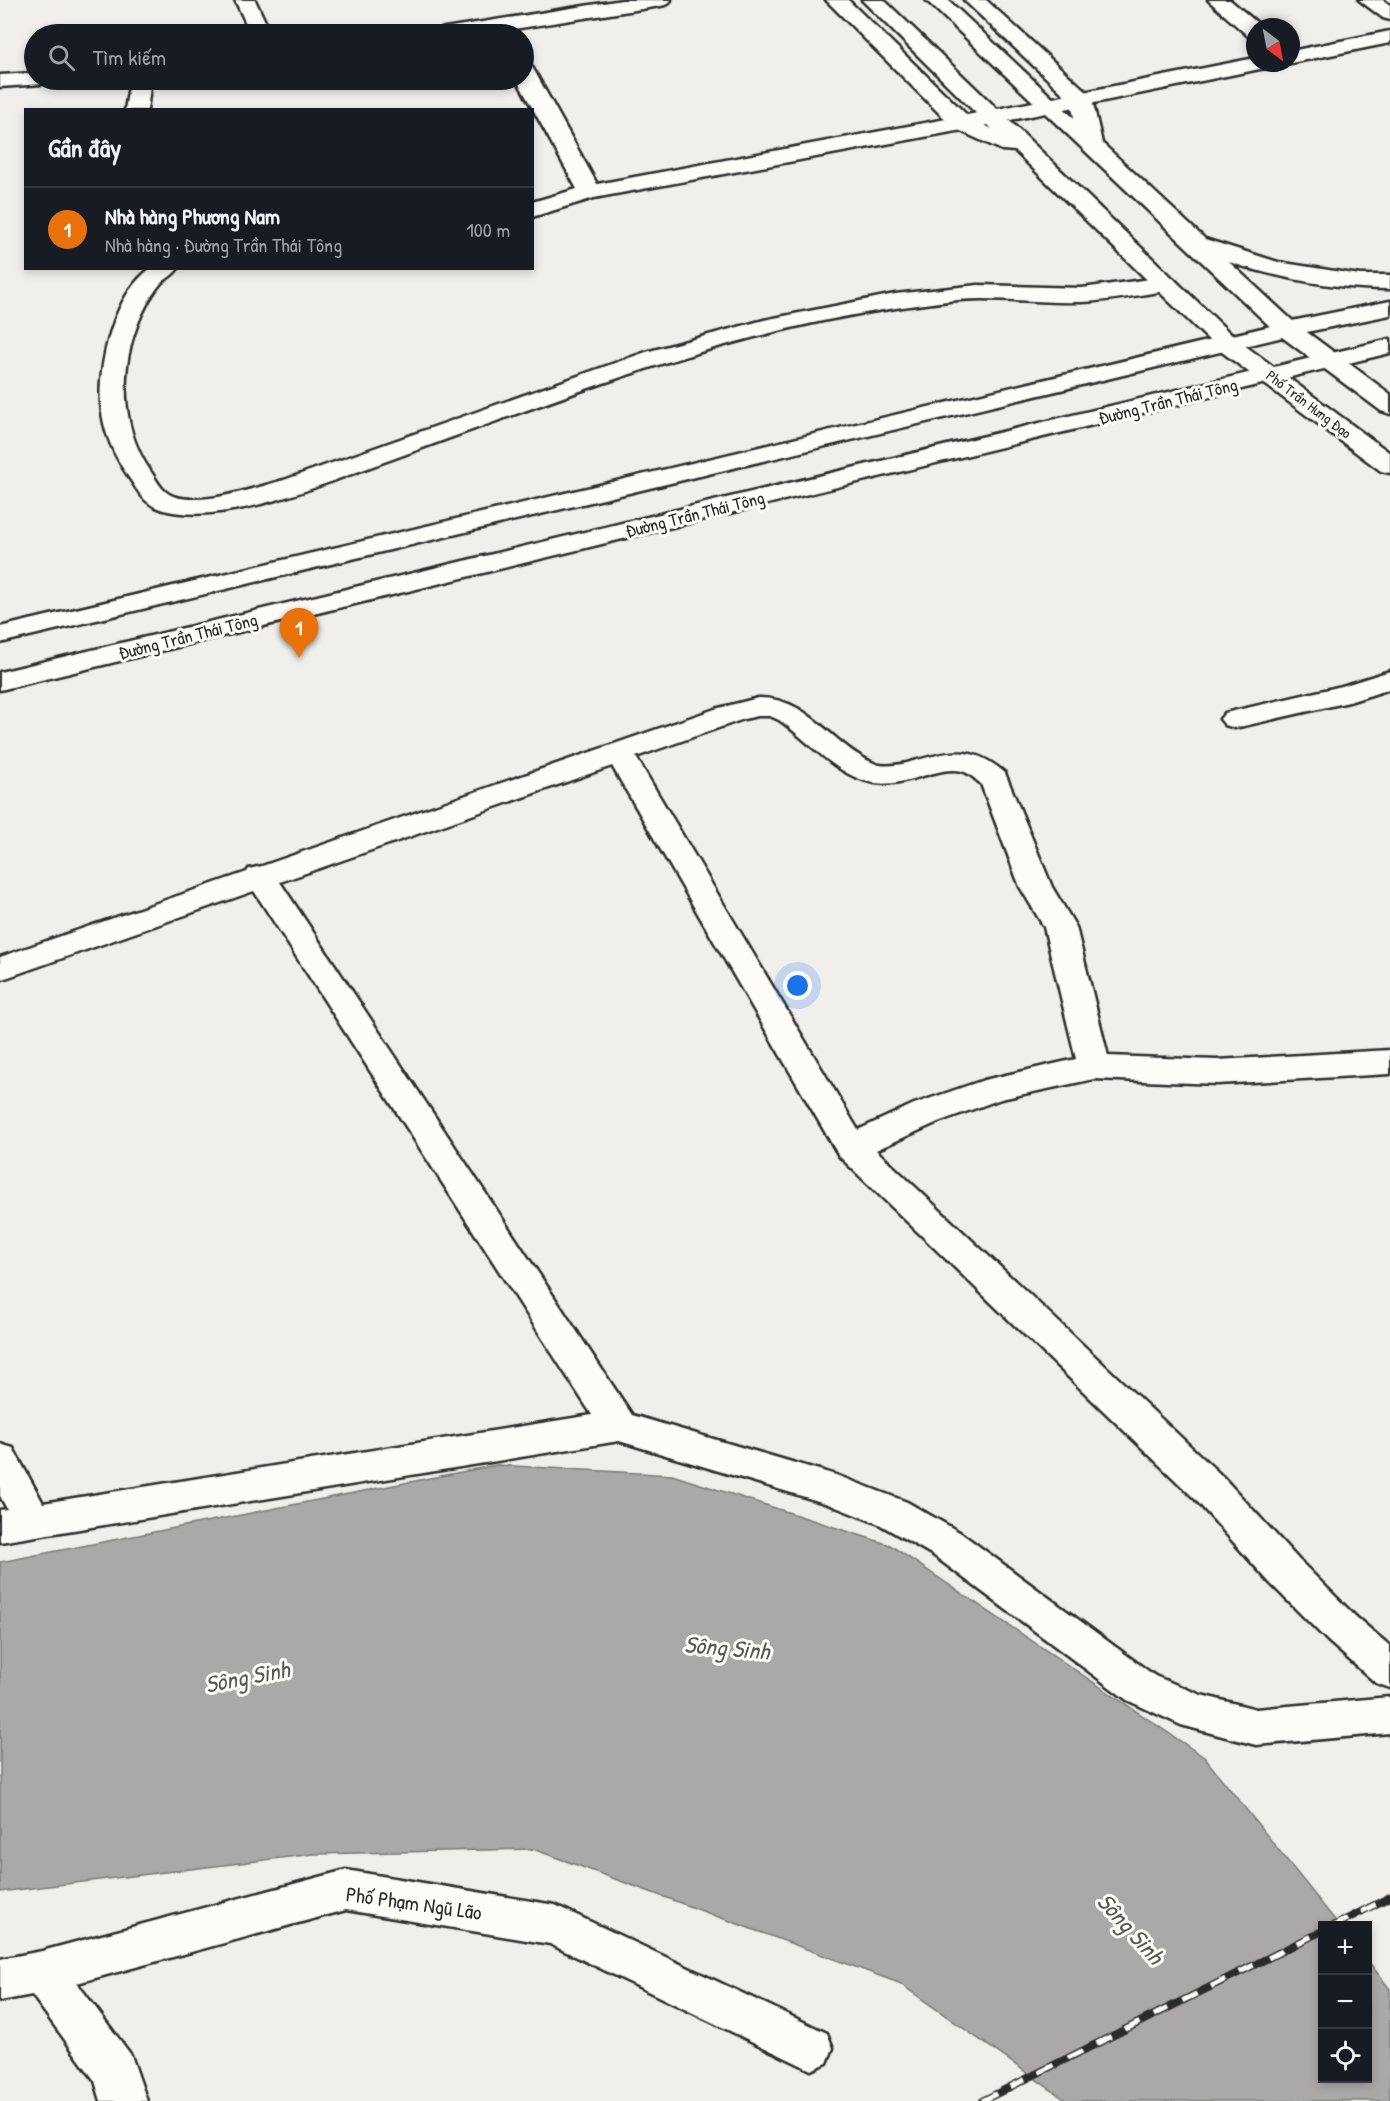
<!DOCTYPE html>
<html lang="vi">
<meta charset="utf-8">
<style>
body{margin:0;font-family:"Patrick Hand",sans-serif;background:#242831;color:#f1f3f6}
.controls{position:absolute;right:18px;bottom:18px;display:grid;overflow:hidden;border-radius:0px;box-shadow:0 3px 9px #0003}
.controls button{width:54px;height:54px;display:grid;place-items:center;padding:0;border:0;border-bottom:2px solid #363941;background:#171b24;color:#f1f3f6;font:30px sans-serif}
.compass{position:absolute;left:1246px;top:18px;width:54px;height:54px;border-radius:50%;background:#171b24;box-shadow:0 3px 9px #0003;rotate:148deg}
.you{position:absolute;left:798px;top:986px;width:21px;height:21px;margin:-15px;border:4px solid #fff;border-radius:50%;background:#1a73e8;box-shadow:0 0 0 9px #1a73e833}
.badge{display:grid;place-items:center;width:39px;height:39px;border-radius:50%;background:#1a73e8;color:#fff;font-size:20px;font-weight:700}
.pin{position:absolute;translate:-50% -50px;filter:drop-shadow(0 2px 3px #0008)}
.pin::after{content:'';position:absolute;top:32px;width:21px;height:18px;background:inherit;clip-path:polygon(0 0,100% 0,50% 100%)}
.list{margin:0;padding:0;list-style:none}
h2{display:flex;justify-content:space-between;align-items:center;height:78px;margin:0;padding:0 24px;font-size:26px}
h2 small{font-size:20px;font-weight:400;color:#9ea1a6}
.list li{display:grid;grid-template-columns:39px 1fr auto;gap:18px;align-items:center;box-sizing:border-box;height:84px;padding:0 24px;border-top:2px solid #363941}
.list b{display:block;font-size:22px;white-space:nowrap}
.list p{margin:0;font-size:20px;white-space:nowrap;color:#9ea1a6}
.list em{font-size:20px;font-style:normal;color:#9ea1a6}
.icon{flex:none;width:33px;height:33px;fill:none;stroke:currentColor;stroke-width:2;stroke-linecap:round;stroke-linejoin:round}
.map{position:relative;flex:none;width:1390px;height:2101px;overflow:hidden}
.search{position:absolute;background:#171b24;box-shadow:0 3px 9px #0003;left:24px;top:24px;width:510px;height:66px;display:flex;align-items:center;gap:15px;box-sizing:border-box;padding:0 21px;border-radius:33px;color:#9ea1a6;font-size:22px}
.panel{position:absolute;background:#171b24;box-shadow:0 3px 9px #0003;left:24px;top:108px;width:510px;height:162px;border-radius:0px}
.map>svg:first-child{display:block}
</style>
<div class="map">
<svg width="1390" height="2101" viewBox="0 0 1390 2101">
<rect width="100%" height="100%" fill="#f0efeb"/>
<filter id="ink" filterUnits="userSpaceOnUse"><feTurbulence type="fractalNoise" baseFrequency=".0167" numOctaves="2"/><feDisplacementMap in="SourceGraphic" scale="12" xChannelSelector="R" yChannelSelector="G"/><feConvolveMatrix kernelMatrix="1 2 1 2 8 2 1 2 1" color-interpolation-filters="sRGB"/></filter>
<g filter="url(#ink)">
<polygon fill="#aaa9a7" stroke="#777775" stroke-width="1.5" points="497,1465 672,1475 890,1545 1204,1757 1339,1925 1322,1926 1322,2078 1368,2078 1368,1961 1390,1989 1390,2101 1067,2101 899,1983 533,1849 314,1854 0,1892 0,1562"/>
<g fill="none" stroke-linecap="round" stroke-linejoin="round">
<defs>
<g id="minor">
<polygon points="235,0 255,0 271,34 251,34"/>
<polygon points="622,0 671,0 668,4 661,6 481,34 435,34 438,30 445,28"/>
<polygon points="1208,0 1230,0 1262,27 1255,27 1255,38 1248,36"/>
<polygon points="1359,0 1383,0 1390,5 1390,20 1383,18"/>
<polygon points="1390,31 1390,43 1291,63 1290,63 1291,51"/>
<polygon points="1255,58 1255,63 1271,63 1268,68 1260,69 962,130 594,198 532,217 532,202 577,189 517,80 524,80 524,66 532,67 535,72 597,184 962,116"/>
<polygon points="34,73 34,80 44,80 42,84 0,87 0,75"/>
<polygon points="130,80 151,80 147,110 125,110"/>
<path d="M151 268H178C174 275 167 278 161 283 155 290 150 298 146 306 119 356 117 424 151 472 158 482 162 493 176 497 206 505 254 488 284 480L646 352 764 320 895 294 978 285 1082 288 1166 277 1174 279 1178 284 1174 289 1166 291C1138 295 1109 301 1081 302 1048 303 1015 299 982 299 954 299 924 304 896 308 715 334 544 405 373 466 316 487 228 524 168 511 147 507 141 496 130 479 109 448 98 419 101 380 105 342 118 292 151 268Z"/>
<polygon points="1390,671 1390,689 1349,702 1235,728 1225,725 1220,719 1225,713 1342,686"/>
<path d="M758 698C810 697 832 747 876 764 885 767 897 765 907 763 948 752 970 743 1005 773L1052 887 1076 927 1108 1056 1217 1060 1390 1050V1074L1217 1084 1094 1079 1001 1099 938 1122 876 1150 1223 1477 1298 1559 1356 1617 1390 1646V1688L1376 1683 1328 1641 1270 1583 1195 1499 839 1156 612 766 280 882 632 1415 836 1475 907 1502 961 1533 1155 1676 1201 1695 1256 1709 1390 1697V1733L1256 1745 1181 1725 1127 1700 933 1555 879 1524 828 1504 619 1441 0 1542V1510L7 1509 0 1496V1444L13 1448 43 1503 592 1415 254 891 0 980V957L247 872 249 869 262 866 715 709ZM758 716H770L779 720C810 741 836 777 875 783 905 788 938 765 962 771 970 773 975 779 981 784L1020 887 1044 927 1076 1059 984 1080 914 1104 858 1130 636 757 744 719Z"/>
<polygon points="346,1870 555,1905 827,2033 833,2048 827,2063 811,2070 550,1944 346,1910 77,1983 131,2055 147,2101 101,2101 95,2081 32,1995 0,2001 0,1959 42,1951"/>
</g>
<g id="secondary">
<polygon points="826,0 848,0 970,118 992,129 862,0 884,0 1236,339 1390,453 1390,473 1381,471 1218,349 1015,151 1002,150 954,128"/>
<path d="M926 0H948L1074 118 1071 101 964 0H986L1089 94 1092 99 1102 143 1205 239 1278 262 1360 275H1390V289C1335 289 1281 279 1229 262L1296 324 1390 394V414L1381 411 1278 334Z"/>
</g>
<g id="trunk">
<polygon points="1390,301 1390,315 1287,336 0,643 0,627 1287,322"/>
<polygon points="1390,339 1390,353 0,690 0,672"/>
</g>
</defs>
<use href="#minor" stroke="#2b2b2b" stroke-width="5"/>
<use href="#secondary" stroke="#2b2b2b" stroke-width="5"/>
<use href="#trunk" stroke="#2b2b2b" stroke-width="5"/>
<use href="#minor" fill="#fdfcf7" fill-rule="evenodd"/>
<use href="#secondary" fill="#fdfcf7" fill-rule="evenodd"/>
<use href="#trunk" fill="#fdfcf7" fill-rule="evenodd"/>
<defs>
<g id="rail">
<polyline points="1333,1926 1390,1897"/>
<polyline points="982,2101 1322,1931"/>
</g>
</defs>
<use href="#rail" stroke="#2b2b2b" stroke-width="8"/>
<use href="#rail" stroke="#fdfcf7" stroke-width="5" stroke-dasharray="16" stroke-linecap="butt"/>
</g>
</g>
<g text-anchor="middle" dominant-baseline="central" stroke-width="6" stroke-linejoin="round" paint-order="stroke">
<g font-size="15" fill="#2b2b2b" stroke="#fdfcf7">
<text transform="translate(1309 404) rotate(37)">Phố Trần Hưng Đạo</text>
</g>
<g font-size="18" fill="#2b2b2b" stroke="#fdfcf7">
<text transform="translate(1168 401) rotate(-14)">Đường Trần Thái Tông</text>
<text transform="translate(695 514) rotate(-14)">Đường Trần Thái Tông</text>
<text transform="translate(188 636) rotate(-14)">Đường Trần Thái Tông</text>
</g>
<g font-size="21" fill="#2b2b2b" stroke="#fdfcf7">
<text transform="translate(414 1903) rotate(8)">Phố Phạm Ngũ Lão</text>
</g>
<g font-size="24" font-style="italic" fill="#575756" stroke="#fdfcf7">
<text transform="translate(727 1647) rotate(5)">Sông Sinh</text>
<text transform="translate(247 1676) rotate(-11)">Sông Sinh</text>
<text transform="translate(1131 1928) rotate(48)">Sông Sinh</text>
</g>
</g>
</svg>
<div class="controls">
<button>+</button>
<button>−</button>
<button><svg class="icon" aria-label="locate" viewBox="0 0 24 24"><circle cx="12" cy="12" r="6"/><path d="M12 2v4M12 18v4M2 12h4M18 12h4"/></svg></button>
</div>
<svg class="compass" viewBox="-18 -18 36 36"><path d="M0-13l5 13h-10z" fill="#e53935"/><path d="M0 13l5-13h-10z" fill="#9ea1a6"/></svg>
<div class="you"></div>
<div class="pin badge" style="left:299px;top:658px;background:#e8710a">1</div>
<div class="search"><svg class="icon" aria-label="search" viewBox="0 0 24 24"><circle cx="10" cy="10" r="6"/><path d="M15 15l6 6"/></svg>Tìm kiếm</div>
<section class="panel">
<h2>Gần đây<small></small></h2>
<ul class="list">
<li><span class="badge" style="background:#e8710a">1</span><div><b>Nhà hàng Phương Nam</b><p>Nhà hàng · Đường Trần Thái Tông</p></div><em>100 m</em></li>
</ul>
</section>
</div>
